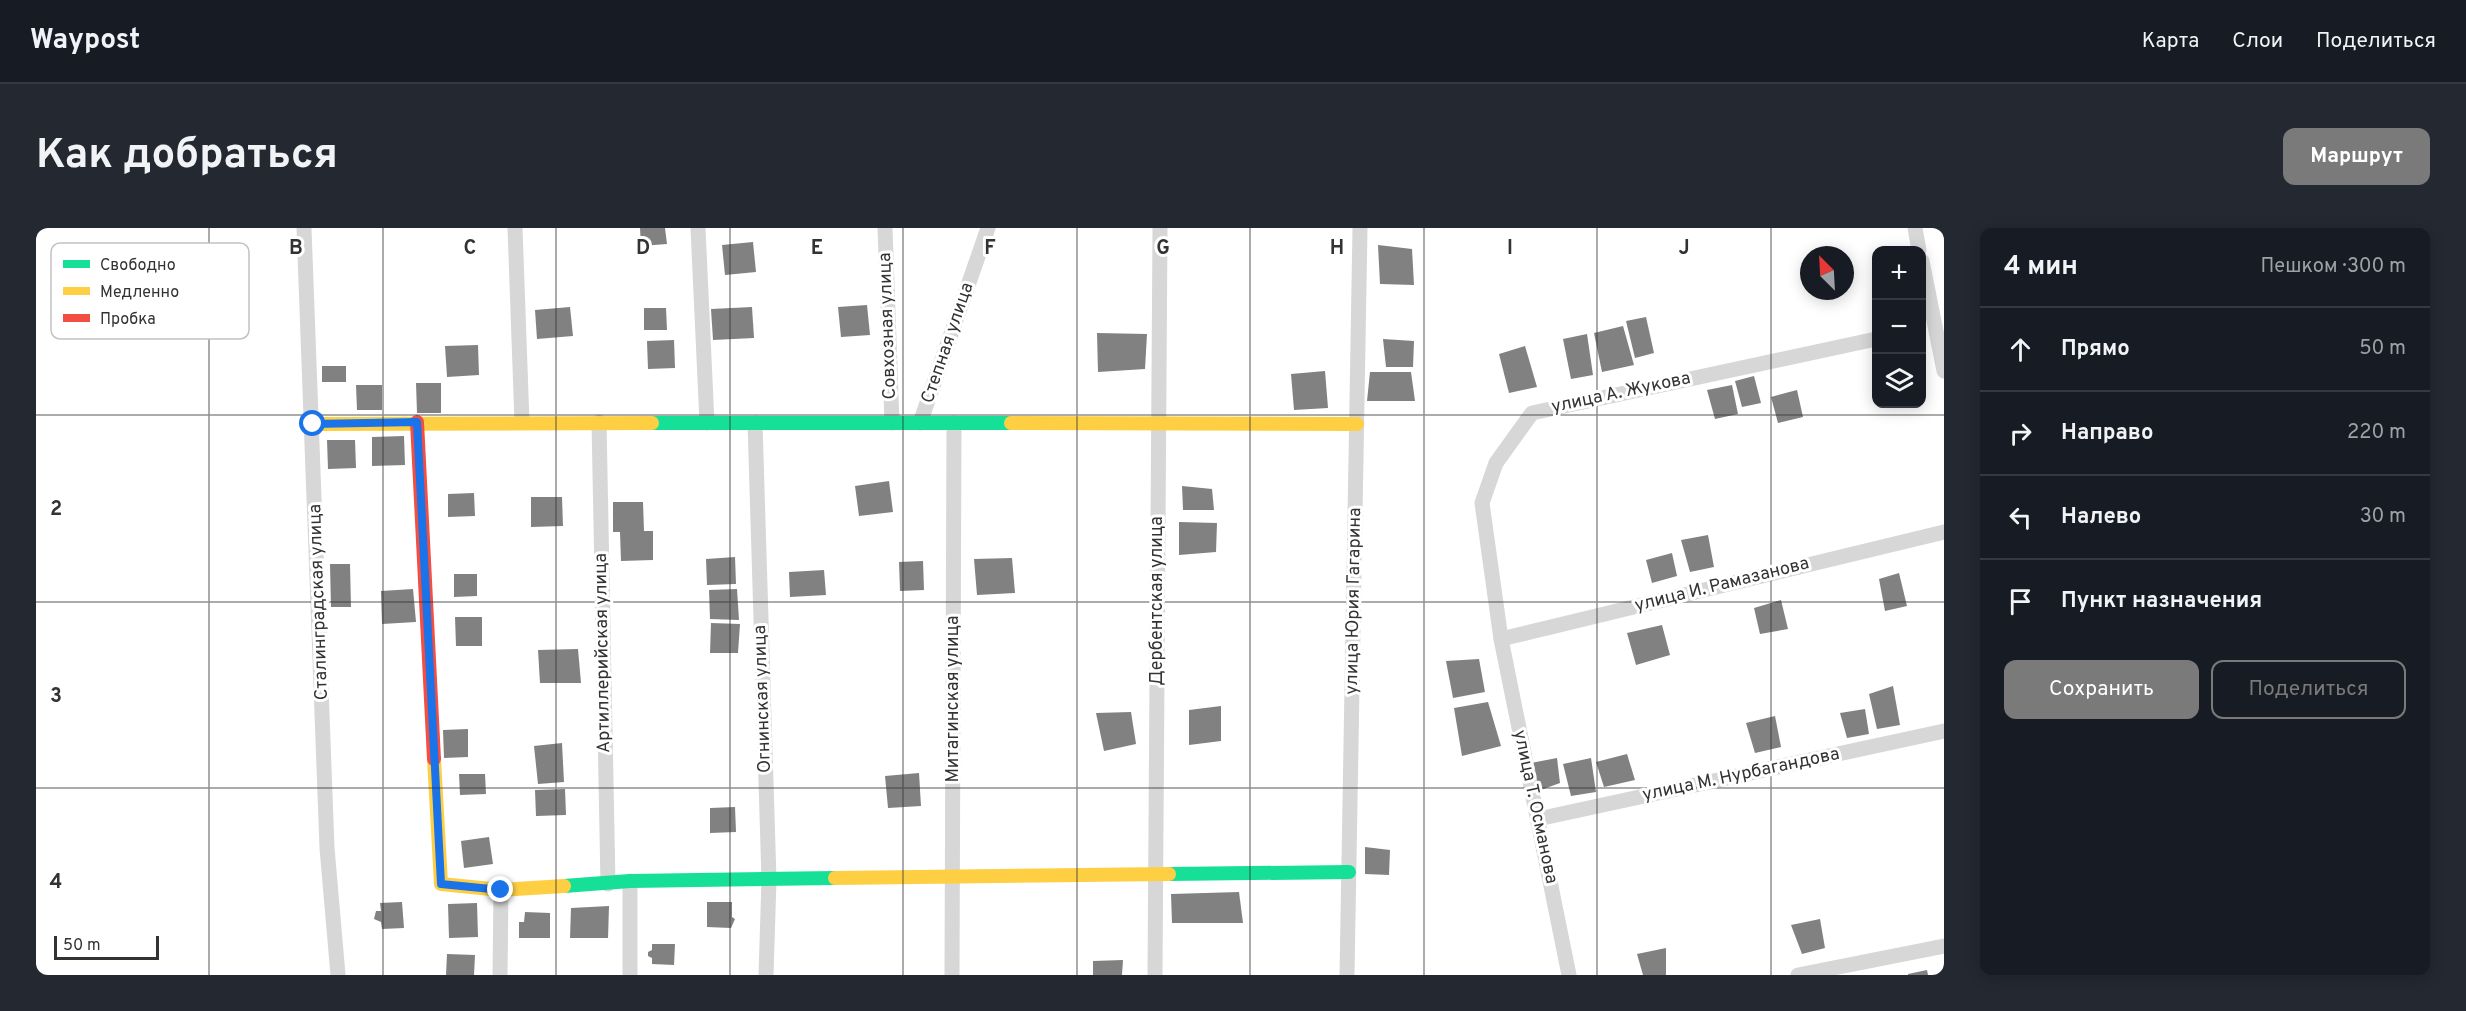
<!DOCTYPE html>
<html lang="ru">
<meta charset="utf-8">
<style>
body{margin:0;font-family:Overpass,sans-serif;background:#242831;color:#f1f3f6}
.controls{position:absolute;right:18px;top:18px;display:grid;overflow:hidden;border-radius:12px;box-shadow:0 3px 15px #0003}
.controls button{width:54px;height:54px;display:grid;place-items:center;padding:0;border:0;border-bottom:2px solid #363941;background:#171b24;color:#f1f3f6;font:30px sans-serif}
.compass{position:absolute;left:1764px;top:18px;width:54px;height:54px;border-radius:50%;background:#171b24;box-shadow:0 3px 15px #0003;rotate:336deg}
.scale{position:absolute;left:18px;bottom:15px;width:105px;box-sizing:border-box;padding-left:6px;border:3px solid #333;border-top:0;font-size:16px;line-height:21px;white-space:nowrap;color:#333;-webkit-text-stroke:4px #fff;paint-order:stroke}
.stop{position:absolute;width:18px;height:18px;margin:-14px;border:4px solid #1a73e8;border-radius:50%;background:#fff}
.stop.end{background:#1a73e8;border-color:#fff;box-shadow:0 2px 6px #0008}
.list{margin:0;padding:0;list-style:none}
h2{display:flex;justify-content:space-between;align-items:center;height:78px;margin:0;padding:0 24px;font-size:26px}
h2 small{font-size:20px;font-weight:400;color:#9ea1a6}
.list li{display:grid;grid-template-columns:39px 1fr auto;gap:18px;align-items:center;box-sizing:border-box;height:84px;padding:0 24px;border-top:2px solid #363941}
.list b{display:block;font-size:22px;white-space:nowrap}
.list em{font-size:20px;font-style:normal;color:#9ea1a6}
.actions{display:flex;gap:12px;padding:18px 24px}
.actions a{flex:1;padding:14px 0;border:2px solid #7a7a7a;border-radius:12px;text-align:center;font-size:21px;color:#7a7a7a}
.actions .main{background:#7a7a7a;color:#fff}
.icon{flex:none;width:33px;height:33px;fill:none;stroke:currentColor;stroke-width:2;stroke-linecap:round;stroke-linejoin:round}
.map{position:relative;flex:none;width:1908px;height:747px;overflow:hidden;border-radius:12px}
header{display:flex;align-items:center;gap:36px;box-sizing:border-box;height:84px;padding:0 30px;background:#171b24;border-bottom:2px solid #363941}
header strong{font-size:28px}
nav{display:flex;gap:33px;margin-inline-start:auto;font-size:21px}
.intro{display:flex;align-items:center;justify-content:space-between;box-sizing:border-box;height:144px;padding:0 36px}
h1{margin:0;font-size:42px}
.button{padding:15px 27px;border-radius:12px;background:#7a7a7a;color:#fff;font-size:21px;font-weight:700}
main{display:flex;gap:36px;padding:0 36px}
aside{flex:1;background:#171b24;border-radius:12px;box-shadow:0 3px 15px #0003}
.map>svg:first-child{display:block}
</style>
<header>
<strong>Waypost</strong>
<nav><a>Карта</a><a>Слои</a><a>Поделиться</a></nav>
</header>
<div class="intro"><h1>Как добраться</h1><a class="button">Маршрут</a></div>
<main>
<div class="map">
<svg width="1908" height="747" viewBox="0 0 1908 747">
<rect width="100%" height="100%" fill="#fff"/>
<g fill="#818181">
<polygon points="604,0 629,0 631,16 605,18"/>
<polygon points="717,14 720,44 689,47 686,17"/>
<polygon points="1342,17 1376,21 1378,57 1344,56"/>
<polygon points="831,77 834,107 805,109 802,79"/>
<polygon points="534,79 537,108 501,111 499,82"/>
<polygon points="716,79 718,110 677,112 675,81"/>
<polygon points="608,80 630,80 631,102 608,102"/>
<polygon points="1610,89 1618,125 1599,130 1590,93"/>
<polygon points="1587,98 1598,137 1566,144 1558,105"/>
<polygon points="1061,105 1111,106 1109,141 1062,144"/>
<polygon points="1551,106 1557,147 1535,151 1527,111"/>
<polygon points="1347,111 1378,113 1377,139 1350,139"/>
<polygon points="638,112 639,140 612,141 611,113"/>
<polygon points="442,117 443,147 411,149 409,118"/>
<polygon points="1489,118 1501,159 1473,165 1463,126"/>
<rect x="286" y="138" width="24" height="16"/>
<polygon points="1289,143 1292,180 1258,182 1255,146"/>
<polygon points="1334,144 1375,144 1379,173 1331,173"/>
<polygon points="1718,148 1725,175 1706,179 1699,153"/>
<polygon points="380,155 405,155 405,185 381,185"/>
<polygon points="320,157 346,157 346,182 321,182"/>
<polygon points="1696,157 1702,186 1679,191 1671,162"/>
<polygon points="1761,162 1767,189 1742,195 1735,169"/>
<polygon points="368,208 369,237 336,238 336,209"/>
<polygon points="291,212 319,212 320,240 292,241"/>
<polygon points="853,253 857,284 823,288 819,258"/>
<polygon points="1146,258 1176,261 1178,282 1147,282"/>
<polygon points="438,265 439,288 412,289 412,266"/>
<polygon points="495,269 526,269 527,298 495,299"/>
<polygon points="577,274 607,274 608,303 617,303 617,332 585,333 584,304 577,304"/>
<polygon points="1143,294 1181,295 1180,324 1143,327"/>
<polygon points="1672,307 1678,339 1654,344 1645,312"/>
<polygon points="1636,325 1641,348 1616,355 1610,332"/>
<polygon points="699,329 700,356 671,357 670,331"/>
<polygon points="976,330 979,365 941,367 938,331"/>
<polygon points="887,333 888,362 864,363 863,334"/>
<polygon points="294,336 314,336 315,379 295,379"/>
<polygon points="788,342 790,367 754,369 753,344"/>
<polygon points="1863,345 1871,378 1849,383 1843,351"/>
<polygon points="418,346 441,346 441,368 418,369"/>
<polygon points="377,361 380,394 346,396 345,363"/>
<polygon points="701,361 703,392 674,391 673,362"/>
<polygon points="1745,372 1752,401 1724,406 1718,380"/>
<polygon points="419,389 446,389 446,418 420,418"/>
<polygon points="675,395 704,396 702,425 674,425"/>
<polygon points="1626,397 1634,427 1600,437 1591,405"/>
<polygon points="542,421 545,455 504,455 502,422"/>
<polygon points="1443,431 1449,464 1417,470 1410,433"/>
<polygon points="1857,458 1864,497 1841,501 1833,466"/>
<polygon points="1452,474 1465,518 1426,528 1418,480"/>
<polygon points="1185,478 1185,513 1153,517 1153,482"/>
<polygon points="1829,481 1833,506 1811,510 1804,485"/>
<polygon points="1095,484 1100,516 1068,523 1060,485"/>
<polygon points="1739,488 1745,519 1719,525 1710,495"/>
<polygon points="432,501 432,529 408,530 407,502"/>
<polygon points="526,515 528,554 502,556 498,518"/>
<polygon points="1591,526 1599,552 1568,559 1560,534"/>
<polygon points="1521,530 1524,555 1502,563 1495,535"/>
<polygon points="1555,530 1560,564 1535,568 1527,536"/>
<polygon points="883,545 885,578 852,580 849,548"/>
<polygon points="423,546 449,546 450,566 424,567"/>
<polygon points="529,561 530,587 500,588 499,562"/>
<polygon points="699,579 700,604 674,605 674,580"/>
<polygon points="453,609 457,636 428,640 425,613"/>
<polygon points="1329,619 1354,622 1353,647 1329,646"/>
<polygon points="1203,664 1207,695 1136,695 1135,666"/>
<polygon points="366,674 368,700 346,701 345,694 338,691 340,683 345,683 344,675"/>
<polygon points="671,674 696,674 696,689 699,691 695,700 671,699"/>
<polygon points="441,675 442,709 413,710 412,676"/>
<polygon points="573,678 572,710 534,710 535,680"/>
<polygon points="489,684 514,685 514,710 483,710 483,694 488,694"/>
<polygon points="1784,691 1789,720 1766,726 1755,697"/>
<polygon points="616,716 639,716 638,737 616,736 616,730 612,728 612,724 616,722"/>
<polygon points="1630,720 1630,747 1607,747 1601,726"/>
<polygon points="411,726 439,727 438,747 410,747"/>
<polygon points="1087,732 1086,747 1057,747 1057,733"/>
<polygon points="1891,742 1892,747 1872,747 1872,746"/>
</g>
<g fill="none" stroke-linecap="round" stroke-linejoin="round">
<g stroke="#d7d7d7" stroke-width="15">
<polyline points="268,0 291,620 302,747"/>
<polyline points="479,0 486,194"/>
<polyline points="662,0 671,195"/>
<polyline points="849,0 856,195"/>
<polyline points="1879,0 1883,22"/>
<polyline points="1886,33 1908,143"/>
<polyline points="563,194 572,656"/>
<polyline points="719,195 733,652 730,747"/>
<polyline points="884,195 952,0"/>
<polyline points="1465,411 1908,304"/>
<polyline points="1502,591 1908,503"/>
<polyline points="594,653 594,747"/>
<polyline points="464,747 465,662"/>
<polyline points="916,747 918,195"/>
<polyline points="1119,747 1124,0"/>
<polyline points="1311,747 1324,0"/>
<polyline points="1533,747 1465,411 1446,275 1460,235 1496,185 1840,111"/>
<polyline points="1762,747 1908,718"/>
</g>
<g stroke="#16e098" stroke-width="14">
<polyline points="616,195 975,195"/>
<polyline points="1133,646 1313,644"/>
<polyline points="528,658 594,653 799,650"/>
</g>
<g stroke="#ffcf43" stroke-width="14">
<polyline points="975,195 1321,196"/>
<polyline points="277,196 616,195"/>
<polyline points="398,531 405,656 465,662 528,658"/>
<polyline points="799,650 1133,646"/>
</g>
<polyline stroke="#f24e42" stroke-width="14" points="381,194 398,531"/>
</g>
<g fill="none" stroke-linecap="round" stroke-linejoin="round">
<polyline stroke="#1a73e8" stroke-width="8" points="277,196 381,194 405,656 465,662"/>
</g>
<path fill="none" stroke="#333" stroke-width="1.5" stroke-opacity="0.55" d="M173 0V747M347 0V747M520 0V747M694 0V747M867 0V747M1041 0V747M1214 0V747M1388 0V747M1561 0V747M1735 0V747M0 187H1908M0 374H1908M0 560H1908"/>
<g text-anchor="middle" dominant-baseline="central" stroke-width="6" stroke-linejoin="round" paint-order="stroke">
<g font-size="18" fill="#333" stroke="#fff">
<text transform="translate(852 98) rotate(-92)">Совхозная улица</text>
<text transform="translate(912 115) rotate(-71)">Степная улица</text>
<text transform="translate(1585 165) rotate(-12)">улица А. Жукова</text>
<text transform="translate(1686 357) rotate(-14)">улица И. Рамазанова</text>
<text transform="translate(1121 373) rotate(-90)">Дербентская улица</text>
<text transform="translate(1318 373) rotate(-89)">улица Юрия Гагарина</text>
<text transform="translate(283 374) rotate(-92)">Сталинградская улица</text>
<text transform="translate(567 425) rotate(-91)">Артиллерийская улица</text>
<text transform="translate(727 471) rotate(-92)">Огнинская улица</text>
<text transform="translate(917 471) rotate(-90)">Митагинская улица</text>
<text transform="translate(1705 547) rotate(-12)">улица М. Нурбагандова</text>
<text transform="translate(1499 579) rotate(78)">улица Т. Османова</text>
</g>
</g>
<rect x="15" y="15" width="198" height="96" rx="9" fill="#fff" stroke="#c2c2c2" stroke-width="1.5"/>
<rect x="27" y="32" width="27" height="8" fill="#16e098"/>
<rect x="27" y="59" width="27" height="8" fill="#ffcf43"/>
<rect x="27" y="86" width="27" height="8" fill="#f24e42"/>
<g font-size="16" fill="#333">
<text x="64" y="42">Свободно</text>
<text x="64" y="69">Медленно</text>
<text x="64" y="96">Пробка</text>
</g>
<g font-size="20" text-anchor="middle" font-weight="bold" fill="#333" stroke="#fff" stroke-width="6" stroke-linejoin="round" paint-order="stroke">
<text x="260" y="26">B</text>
<text x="434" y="26">C</text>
<text x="607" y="26">D</text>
<text x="781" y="26">E</text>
<text x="954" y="26">F</text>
<text x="1127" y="26">G</text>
<text x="1301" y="26">H</text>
<text x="1474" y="26">I</text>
<text x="1648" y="26">J</text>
<text x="20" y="287">2</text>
<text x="20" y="474">3</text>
<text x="20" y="660">4</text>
</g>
</svg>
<div class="controls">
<button>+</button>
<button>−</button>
<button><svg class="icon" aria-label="layers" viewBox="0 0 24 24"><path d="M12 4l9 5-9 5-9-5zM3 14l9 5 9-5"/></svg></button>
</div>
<svg class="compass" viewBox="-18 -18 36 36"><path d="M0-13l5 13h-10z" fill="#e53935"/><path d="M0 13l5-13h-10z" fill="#9ea1a6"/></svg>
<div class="scale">50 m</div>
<div class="stop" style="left:277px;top:196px"></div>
<div class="stop end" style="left:465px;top:662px"></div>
</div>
<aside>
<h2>4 мин<small>Пешком · 300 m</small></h2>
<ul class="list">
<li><svg class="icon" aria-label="ahead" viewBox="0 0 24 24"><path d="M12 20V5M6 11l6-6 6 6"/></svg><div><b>Прямо</b></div><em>50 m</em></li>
<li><svg class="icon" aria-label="right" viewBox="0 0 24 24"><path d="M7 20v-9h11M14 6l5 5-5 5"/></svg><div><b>Направо</b></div><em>220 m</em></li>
<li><svg class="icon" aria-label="left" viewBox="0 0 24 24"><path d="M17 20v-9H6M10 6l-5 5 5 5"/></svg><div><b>Налево</b></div><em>30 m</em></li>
<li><svg class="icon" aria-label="arrive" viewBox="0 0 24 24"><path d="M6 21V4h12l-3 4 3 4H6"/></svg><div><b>Пункт назначения</b></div></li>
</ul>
<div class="actions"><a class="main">Сохранить</a><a>Поделиться</a></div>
</aside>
</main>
